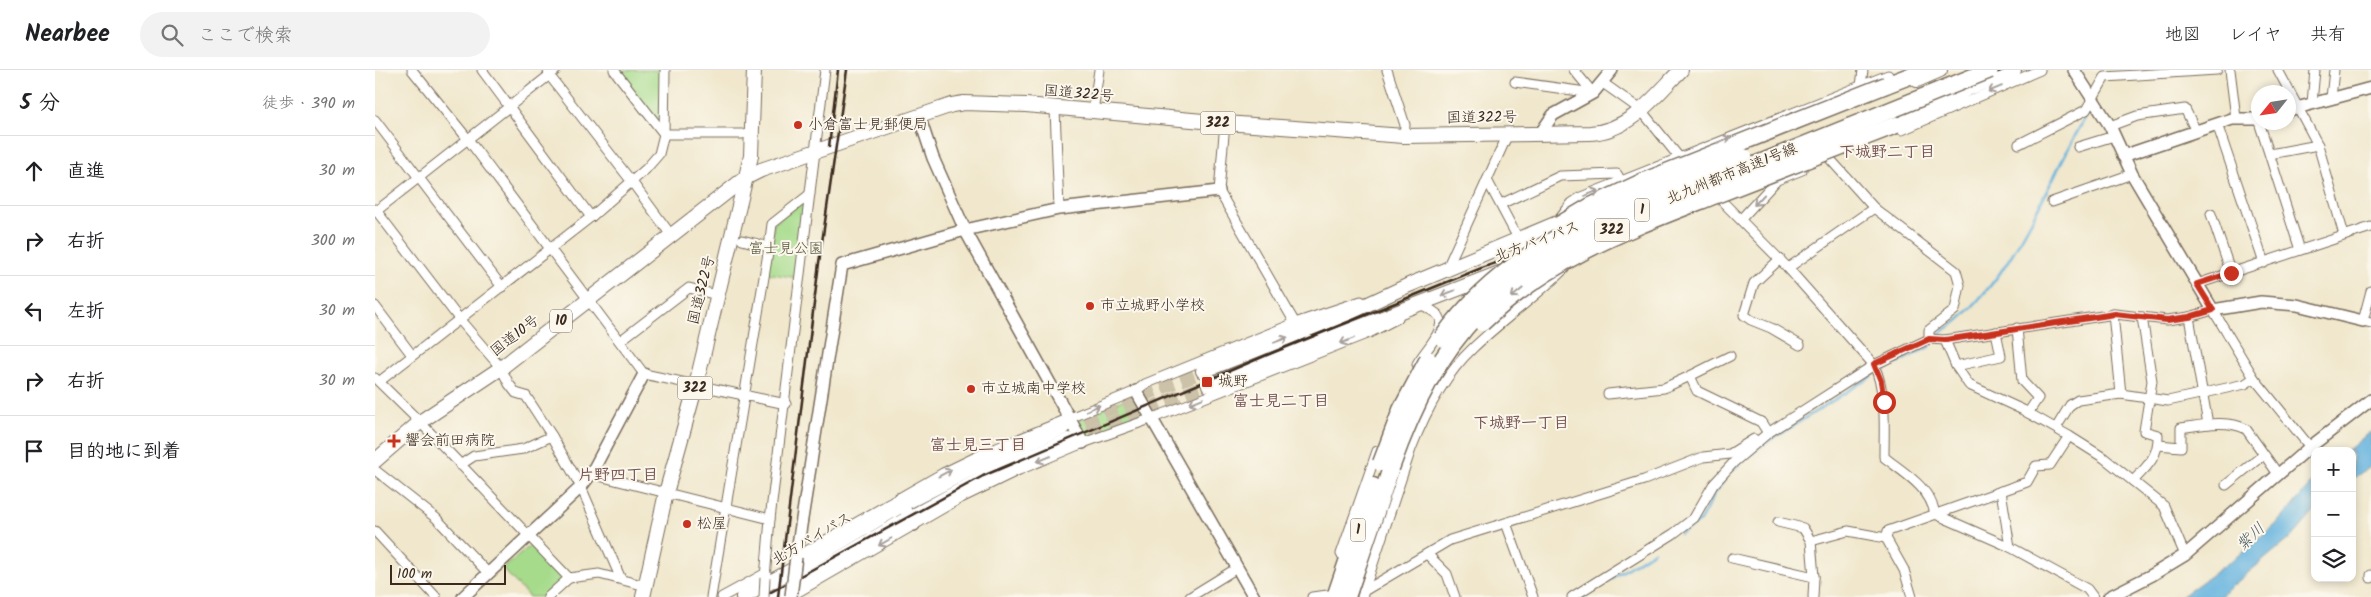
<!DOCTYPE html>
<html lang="ja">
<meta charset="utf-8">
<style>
body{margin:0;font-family:Kalam,"Klee One",sans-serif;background:#f2f2f2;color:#202124}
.controls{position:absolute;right:15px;bottom:15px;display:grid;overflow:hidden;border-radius:10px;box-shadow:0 2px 8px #0003}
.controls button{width:45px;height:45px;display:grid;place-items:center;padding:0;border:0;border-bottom:1px solid #e0e0e0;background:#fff;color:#202124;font:25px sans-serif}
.compass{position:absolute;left:1876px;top:15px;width:45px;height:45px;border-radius:50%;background:#fff;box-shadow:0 2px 8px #0003;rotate:240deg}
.scale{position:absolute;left:15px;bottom:12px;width:116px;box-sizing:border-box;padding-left:5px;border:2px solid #3b2a1e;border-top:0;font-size:14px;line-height:18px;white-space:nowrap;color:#3b2a1e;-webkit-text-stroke:4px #fbf7ec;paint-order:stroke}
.stop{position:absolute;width:15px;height:15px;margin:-11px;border:4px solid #c8321e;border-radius:50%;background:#fff}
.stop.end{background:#c8321e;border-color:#fff;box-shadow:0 1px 5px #0008}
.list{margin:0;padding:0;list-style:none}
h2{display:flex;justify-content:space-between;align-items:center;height:65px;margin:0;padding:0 20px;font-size:21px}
h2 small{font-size:16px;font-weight:400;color:#757577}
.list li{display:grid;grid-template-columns:32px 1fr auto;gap:15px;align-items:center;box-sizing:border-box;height:70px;padding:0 20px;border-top:1px solid #e0e0e0}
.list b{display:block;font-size:19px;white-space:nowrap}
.list em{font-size:16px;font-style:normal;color:#757577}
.icon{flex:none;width:28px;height:28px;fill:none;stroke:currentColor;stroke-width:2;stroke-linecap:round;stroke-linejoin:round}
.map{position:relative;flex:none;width:1996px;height:527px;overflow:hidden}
header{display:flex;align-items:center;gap:30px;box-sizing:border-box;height:70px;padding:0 25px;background:#fff;border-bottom:1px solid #e0e0e0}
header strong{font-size:24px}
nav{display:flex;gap:28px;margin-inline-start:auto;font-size:18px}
.search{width:350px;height:45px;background:#f2f2f2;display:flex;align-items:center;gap:12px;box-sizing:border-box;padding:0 18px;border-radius:28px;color:#757577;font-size:19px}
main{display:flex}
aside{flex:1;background:#fff}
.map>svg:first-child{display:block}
</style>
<header>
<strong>Nearbee</strong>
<div class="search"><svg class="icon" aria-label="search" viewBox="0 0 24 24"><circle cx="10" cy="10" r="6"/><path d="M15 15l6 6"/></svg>ここで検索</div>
<nav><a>地図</a><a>レイヤ</a><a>共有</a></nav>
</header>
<main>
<aside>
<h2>5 分<small>徒歩 · 390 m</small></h2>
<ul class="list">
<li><svg class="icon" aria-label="ahead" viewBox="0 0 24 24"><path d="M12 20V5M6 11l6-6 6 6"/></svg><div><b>直進</b></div><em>30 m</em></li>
<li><svg class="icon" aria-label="right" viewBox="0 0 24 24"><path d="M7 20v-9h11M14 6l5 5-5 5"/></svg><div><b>右折</b></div><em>300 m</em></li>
<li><svg class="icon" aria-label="left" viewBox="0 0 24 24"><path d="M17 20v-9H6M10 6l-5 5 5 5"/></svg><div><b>左折</b></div><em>30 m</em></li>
<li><svg class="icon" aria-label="right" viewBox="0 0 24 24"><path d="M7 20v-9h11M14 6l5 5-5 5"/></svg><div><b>右折</b></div><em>30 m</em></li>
<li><svg class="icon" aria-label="arrive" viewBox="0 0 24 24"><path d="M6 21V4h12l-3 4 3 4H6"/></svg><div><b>目的地に到着</b></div></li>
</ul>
</aside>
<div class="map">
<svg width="1996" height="527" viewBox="0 0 1996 527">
<rect width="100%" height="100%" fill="#fbf7ec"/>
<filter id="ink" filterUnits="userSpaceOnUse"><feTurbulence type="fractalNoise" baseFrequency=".02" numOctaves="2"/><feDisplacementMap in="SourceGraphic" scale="10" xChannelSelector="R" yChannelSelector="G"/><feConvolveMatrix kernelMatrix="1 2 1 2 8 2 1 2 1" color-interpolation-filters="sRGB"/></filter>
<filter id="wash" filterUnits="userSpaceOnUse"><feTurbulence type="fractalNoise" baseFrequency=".0096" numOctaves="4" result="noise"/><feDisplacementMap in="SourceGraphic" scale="20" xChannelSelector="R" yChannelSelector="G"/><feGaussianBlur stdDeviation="1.12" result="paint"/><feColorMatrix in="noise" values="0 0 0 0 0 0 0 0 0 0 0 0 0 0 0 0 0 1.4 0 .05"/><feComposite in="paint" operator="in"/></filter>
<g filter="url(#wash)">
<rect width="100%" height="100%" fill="#f0e7cc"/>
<g fill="#a6db8b" stroke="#708254">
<polygon points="242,0 287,0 286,50 282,51"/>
<polygon points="433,127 423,208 392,203 399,154"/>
<polygon points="758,326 769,344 767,347 716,368 711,367 703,354 704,347"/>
<polygon points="157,474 191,511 173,527 154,527 128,499"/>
</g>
<g fill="#64b2de" stroke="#506e7e">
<polygon points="1996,361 1996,396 1977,409 1977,381 1972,381"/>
<polygon points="1940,409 1940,441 1921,463 1844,527 1806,527 1875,477 1904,452"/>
</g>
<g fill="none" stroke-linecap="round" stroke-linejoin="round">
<g stroke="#64b2de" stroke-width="2.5">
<path d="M1561 267C1566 261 1570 260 1576 256 1591 246 1615 217 1625 203 1660 152 1682 95 1713 43"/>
<polyline points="1505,302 1554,277 1558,271"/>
<polyline points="1358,400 1383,378 1500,304"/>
<polyline points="1305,464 1325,451 1340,423 1352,406"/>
<polyline points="1208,527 1279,481"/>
</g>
</g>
</g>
<g filter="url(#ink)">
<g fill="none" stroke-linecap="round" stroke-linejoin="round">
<g stroke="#ccc1a9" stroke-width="14" stroke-dasharray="14 7" stroke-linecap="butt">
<polyline points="689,357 828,301"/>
<polyline points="694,370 834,315"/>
</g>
<defs>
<g id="minor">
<polyline points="37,0 92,68 269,304 411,334"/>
<polyline points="107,0 216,147"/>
<polyline points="173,0 174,5 257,112 296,165"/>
<polyline points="239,0 289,64"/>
<polyline points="1012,0 1030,55 1029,66"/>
<polyline points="1199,0 1218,23"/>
<polyline points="1855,0 1861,48"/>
<polyline points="1903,0 1943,75 1969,165"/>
<polyline points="1140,12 1218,23"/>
<polyline points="1228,13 1266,40 1312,97"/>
<polyline points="1486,16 1488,0"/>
<polyline points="1956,28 1959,0"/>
<polyline points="1937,33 1940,0"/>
<polyline points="680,39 684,139"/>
<polyline points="718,41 724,0"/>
<polyline points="0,50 127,217"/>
<polyline points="1884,52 1925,180"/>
<polyline points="850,53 844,121 920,253"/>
<polyline points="1842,54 1889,193"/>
<polyline points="1735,56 1762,46 1810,39 1821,61"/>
<polyline points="1527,60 1665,0"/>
<polyline points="289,64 367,64"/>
<polyline points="1644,74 1711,40 1730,7 1842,0"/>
<polyline points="1703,77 1739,66"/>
<polyline points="1895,84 1943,75"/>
<polyline points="1455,89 1499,138 1581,201 1585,215 1580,240 1554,260 1554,269"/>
<polyline points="1112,110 1154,189"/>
<path d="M1339 123 1413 198 1499 295C1512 324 1509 355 1509 387 1529 403 1555 417 1560 444L1635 477 1712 519 1718 527"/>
<polyline points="1677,132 1757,104"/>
<polyline points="1126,134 1185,106 1242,104 1246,111"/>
<polyline points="0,139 85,250 126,298 134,314 141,323 151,326 177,366 206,417 246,509"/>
<polyline points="0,142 181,0"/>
<polyline points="1836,144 1856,203"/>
<polyline points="1366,149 1402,110 1427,100"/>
<polyline points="1183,151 1197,133 1206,127 1513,5"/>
<polyline points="394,177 397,154 435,124"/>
<polyline points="1405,189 1379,213 1369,245 1376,250 1396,258 1425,275"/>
<polyline points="1072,198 1133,64"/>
<polyline points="1413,198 1499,138"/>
<polyline points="1822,214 1996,157"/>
<polyline points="1996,221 1988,251 1996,253"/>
<polyline points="0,236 37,285"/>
<polyline points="1738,244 1746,324"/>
<polyline points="1814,247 1833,354"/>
<polyline points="1642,258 1647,311 1663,328 1653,343"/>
<polyline points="1570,270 1581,296 1594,315 1648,340 1694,366 1729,388 1789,436 1810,485"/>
<polyline points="245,271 314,218 342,225"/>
<path d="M1042 294C1048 282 1074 258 1063 245 1059 241 1051 238 1047 234L1042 236"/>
<polyline points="1581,296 1626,286 1621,262"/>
<polyline points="1315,306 1355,286"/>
<polyline points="0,308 45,352 194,508 224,504 271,516"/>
<polyline points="5,311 216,147 271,99 284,84 289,64 290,0"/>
<polyline points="1233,324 1289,318 1315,306 1322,321 1386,352 1393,363"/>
<polyline points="1681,358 1695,335 1703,330 1746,324 1793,331 1870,314 1879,308"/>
<path d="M1783 375 1806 377V358C1827 355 1852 349 1871 359L1903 404"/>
<polyline points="85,395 99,386 148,379 177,366"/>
<polyline points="0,400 61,448 113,503"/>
<polyline points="216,404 395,449"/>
<path d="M1758 411C1772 397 1784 386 1783 365L1769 361 1777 311 1767 247"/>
<polyline points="1851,415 1888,385"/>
<polyline points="1626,421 1635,477"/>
<polyline points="1403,452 1428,458 1436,471 1439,507"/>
<polyline points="1131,453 1158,527"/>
<polyline points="0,461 61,527"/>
<polyline points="1436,471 1473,461 1511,468"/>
<polyline points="966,484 1002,381"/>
<polyline points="1052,484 1072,504 1080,527"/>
<polyline points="421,487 568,403 607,384 761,321 770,314 920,253 986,231"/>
<polyline points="1357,488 1439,507 1438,527"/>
<polyline points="1996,505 1996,508"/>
<polyline points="390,508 395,449 450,0"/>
<polyline points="989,521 1075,470 1269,410 1328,387 1355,384 1379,369"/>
<polyline points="416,526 584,429 644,400 708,373 778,348 994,263 1023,248"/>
<polyline points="173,527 194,508"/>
<polyline points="336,527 394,177 367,170"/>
<polyline points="347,527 391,503"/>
<polyline points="815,527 862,498"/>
<polyline points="937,527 953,525"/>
<path d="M987 527 1036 379C1050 343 1069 305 1098 278 1127 250 1161 227 1190 198"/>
<polyline points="1197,527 1298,464 1319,448 1338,415 1359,392 1393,363 1499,295 1554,269 1570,270 1740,244 1792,250 1814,247 1838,240 1879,308 1935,377"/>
<polyline points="1537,527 1529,500 1511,468 1513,461 1652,412 1661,396 1675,395 1694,366"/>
</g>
<g id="tertiary">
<polyline points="1699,0 1735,56 1757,104 1838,240 1886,232 1922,235 1988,251"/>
<polyline points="1914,40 1996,18"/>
<polyline points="544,46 558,88 590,160 708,373"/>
<polyline points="1165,64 1178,45 1218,23 1237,0"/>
<polyline points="1748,86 1857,49 1884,49"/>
<polyline points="761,321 879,527"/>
<polyline points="524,429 539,455"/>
<polyline points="421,487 467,195 590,160 684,139 844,121"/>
<polyline points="88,527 206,417 216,404 269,304"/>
<polyline points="1734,527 1777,505 1810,485 1935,377 1996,330"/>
</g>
<g id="trunk">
<polyline points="1542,10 1565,0"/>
<polyline points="1577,25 1639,0"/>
<polyline points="828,301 976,242 1034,215 1192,149"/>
<polyline points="834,315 1127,202"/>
<path d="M0 391 45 352 126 298 370 108 386 100 577 35 589 33 651 35 850 53 1029 66 1215 63C1255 61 1279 27 1306 0"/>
<polyline points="534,431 608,393 689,357"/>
<polyline points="542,444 614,405 694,370"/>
<polyline points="268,527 291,423 321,315 376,86 379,0"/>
<polyline points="368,527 430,493 522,438"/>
<polyline points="399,527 530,450"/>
</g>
<g id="motorway">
<polyline points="1511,15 1550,0"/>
<polyline points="1521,55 1587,21"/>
<polyline points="960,527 998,416"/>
<polyline points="972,527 1016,398 1022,385"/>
</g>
</defs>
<use href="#minor" stroke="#7a6c5b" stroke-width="11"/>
<use href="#tertiary" stroke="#7a6c5b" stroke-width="14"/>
<use href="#trunk" stroke="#7a6c5b" stroke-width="16"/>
<use href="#motorway" stroke="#7a6c5b" stroke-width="19"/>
<use href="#minor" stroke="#fff" stroke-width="9"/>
<use href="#tertiary" stroke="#fff" stroke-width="11"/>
<use href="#trunk" stroke="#fff" stroke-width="14"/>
<use href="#motorway" stroke="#fff" stroke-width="16"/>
<g stroke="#3b2a1e" stroke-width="2.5">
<polyline points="454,77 463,0"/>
<polyline points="387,527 608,406 892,285 1109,197 1159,180 1628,0"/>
<polyline points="403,527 444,193 472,0"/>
</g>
<defs>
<polyline id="minor-bridge" points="389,527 390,508"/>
<polyline id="tertiary-bridge" points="416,526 421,487"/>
<g id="motorway-bridge">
<polyline points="1184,155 1216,136 1269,111 1511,15"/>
<path d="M1107 253C1178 186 1252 160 1341 125 1401 102 1461 78 1521 55"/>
<path d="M1067 268C1138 167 1259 131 1369 87"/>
<polyline points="1006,393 1026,340 1053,289"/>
<path d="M1016 398C1064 263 1122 204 1253 146L1615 0"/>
</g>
</defs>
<use href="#minor-bridge" stroke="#7a6c5b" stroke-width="11" stroke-linecap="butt"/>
<use href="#tertiary-bridge" stroke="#7a6c5b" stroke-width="14" stroke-linecap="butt"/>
<use href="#motorway-bridge" stroke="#7a6c5b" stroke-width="19" stroke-linecap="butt"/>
<use href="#minor-bridge" stroke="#fff" stroke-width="9"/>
<use href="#tertiary-bridge" stroke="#fff" stroke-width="11"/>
<use href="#motorway-bridge" stroke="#fff" stroke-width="16"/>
</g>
<defs><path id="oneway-shaft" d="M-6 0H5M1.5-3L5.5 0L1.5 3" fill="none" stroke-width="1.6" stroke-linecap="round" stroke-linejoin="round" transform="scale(1.25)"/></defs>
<g stroke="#a79f9a">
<use href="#oneway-shaft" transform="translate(1620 19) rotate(158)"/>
<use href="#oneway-shaft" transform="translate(1349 70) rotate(-22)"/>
<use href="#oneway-shaft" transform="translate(1217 123) rotate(-22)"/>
<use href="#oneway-shaft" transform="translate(1384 130) rotate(133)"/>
<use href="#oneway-shaft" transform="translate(1073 223) rotate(159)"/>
<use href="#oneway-shaft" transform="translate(1142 223) rotate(141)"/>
<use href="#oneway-shaft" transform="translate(906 270) rotate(-21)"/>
<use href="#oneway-shaft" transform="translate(972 271) rotate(158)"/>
<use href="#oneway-shaft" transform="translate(821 331) rotate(158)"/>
<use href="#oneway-shaft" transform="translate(718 338) rotate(-22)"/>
<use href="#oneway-shaft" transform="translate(669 389) rotate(157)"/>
<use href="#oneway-shaft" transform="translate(570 403) rotate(-28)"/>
<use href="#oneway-shaft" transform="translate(510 472) rotate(150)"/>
</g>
</g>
<g fill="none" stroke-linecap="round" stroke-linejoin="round" filter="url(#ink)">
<polyline stroke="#c8321e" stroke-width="6" points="1509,332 1506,311 1499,294 1554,269 1570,270 1740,244 1792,250 1814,247 1838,240 1822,214 1856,203"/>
</g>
<g fill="#c8321e" stroke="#fbf7ec" stroke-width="2">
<circle cx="423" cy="55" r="5"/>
<circle cx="715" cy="236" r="5"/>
<rect x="826" y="306" width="12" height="12" rx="2.5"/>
<circle cx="596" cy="319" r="5"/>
<path d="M16.5 363.5h5v5h5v5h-5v5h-5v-5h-5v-5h5z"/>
<circle cx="312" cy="454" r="5"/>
</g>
<g text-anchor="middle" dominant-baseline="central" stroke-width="4" stroke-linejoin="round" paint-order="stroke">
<g fill="#fbf7ec" stroke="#75685c" stroke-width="1">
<rect x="825.5" y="41.5" width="35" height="23" rx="4"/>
<rect x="1259.5" y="128.5" width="15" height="23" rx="4"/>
<rect x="1219.5" y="148.5" width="35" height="23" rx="4"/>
<rect x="175" y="239.5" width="22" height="23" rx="4"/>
<rect x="302.5" y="306.5" width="35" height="23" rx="4"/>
<rect x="975.5" y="448.5" width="15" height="23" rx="4"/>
</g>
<g font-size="14" font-weight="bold" fill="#3b2a1e">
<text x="843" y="53">322</text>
<text x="1267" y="140">1</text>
<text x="1237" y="160">322</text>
<text x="186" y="251">10</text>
<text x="320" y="318">322</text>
<text x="983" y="460">1</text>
</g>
<g font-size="15" fill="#3b2a1e" stroke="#fbf7ec">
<text transform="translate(704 24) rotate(5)">国道322号</text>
<text transform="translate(1107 48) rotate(-1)">国道322号</text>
<text transform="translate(1357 104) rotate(-22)">北九州都市高速1号線</text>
<text transform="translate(1162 172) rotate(-21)">北方バイパス</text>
<text transform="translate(327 220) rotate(-76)">国道322号</text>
<text transform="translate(140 266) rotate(-38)">国道10号</text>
<text transform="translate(437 469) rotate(-30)">北方バイパス</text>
</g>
<g font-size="15" fill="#3b2a1e" stroke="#fbf7ec" text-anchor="start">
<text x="433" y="55">小倉富士見郵便局</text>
<text x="725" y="236">市立城野小学校</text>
<text x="843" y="312">城野</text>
<text x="606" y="319">市立城南中学校</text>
<text x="30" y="371">響会前田病院</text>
<text x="322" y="454">松屋</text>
</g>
<g font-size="15" fill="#565639" stroke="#fbf7ec">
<text x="411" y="179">富士見公園</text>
</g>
<g font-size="16" font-weight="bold" fill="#735150" stroke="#fbf7ec">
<text x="1512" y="82">下城野二丁目</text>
<text x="906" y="331">富士見二丁目</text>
<text x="1146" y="353">下城野一丁目</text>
<text x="603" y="375">富士見三丁目</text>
<text x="243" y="405">片野四丁目</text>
</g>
<g font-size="16" font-style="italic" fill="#495a61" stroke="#fbf7ec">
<text transform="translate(1876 467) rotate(-43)">紫川</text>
</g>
</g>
</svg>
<div class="controls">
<button>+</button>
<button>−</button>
<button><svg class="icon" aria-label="layers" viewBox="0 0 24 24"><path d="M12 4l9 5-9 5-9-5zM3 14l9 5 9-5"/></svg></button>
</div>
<svg class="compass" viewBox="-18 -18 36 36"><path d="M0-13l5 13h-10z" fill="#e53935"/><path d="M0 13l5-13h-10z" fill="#757577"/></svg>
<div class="scale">100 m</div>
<div class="stop" style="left:1509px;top:332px"></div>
<div class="stop end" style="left:1856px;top:203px"></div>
</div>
</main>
